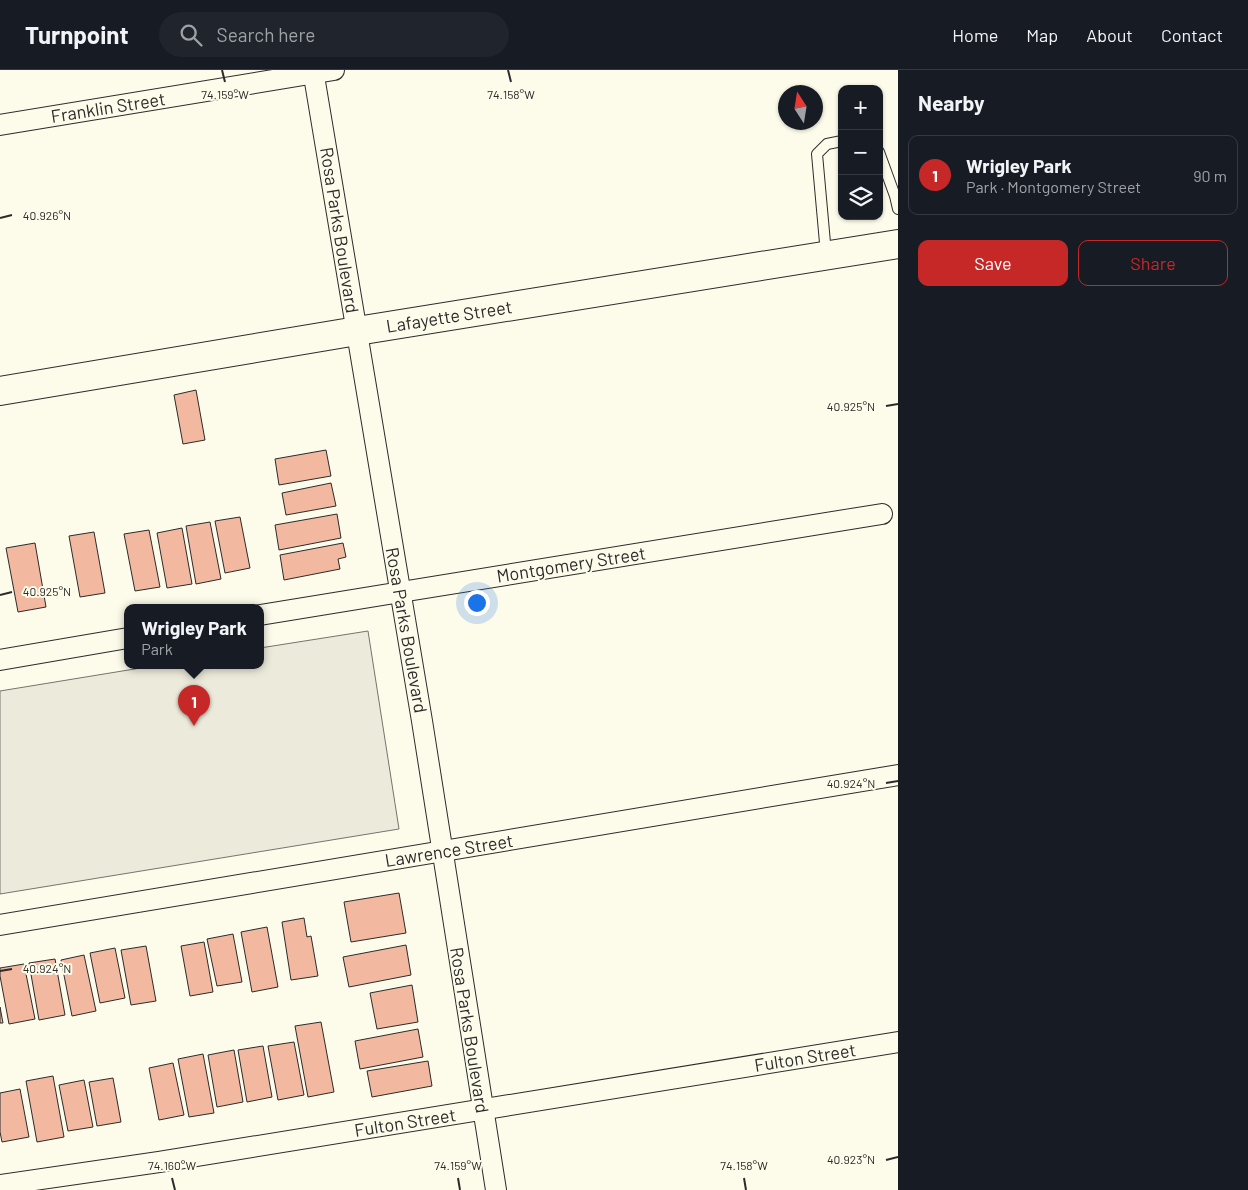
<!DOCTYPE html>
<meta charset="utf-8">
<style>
body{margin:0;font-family:Barlow,sans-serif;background:#20242c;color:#f1f3f6}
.controls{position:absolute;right:15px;top:15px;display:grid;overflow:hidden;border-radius:10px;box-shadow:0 1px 4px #0004}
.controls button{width:45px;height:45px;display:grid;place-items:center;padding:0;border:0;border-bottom:1px solid #363941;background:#171b24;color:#f1f3f6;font:25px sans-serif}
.compass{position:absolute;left:778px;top:15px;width:45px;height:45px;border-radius:50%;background:#171b24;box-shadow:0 1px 4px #0004;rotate:348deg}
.you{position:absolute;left:476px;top:532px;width:18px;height:18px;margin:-12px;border:4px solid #fff;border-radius:50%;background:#1a73e8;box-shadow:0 0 0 8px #1a73e833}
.badge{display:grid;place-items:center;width:32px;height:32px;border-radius:50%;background:#c62828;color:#fff;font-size:16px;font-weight:700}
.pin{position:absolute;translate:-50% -41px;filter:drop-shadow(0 1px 2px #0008)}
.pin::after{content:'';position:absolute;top:26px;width:18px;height:15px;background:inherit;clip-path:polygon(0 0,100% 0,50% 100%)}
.popup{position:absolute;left:124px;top:534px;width:140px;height:65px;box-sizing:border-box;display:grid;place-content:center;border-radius:10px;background:#171b24;filter:drop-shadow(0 1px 4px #0005);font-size:16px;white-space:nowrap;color:#9ea1a6}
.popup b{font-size:19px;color:#f1f3f6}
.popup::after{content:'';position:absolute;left:50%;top:100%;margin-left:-10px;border:10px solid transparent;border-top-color:#171b24}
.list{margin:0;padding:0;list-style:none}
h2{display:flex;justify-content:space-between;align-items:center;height:65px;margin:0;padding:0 20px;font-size:21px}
h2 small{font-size:16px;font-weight:400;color:#9ea1a6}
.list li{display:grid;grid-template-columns:32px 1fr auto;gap:15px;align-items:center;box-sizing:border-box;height:80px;margin:0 10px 10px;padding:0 10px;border:1px solid #363941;border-radius:10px}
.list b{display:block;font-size:19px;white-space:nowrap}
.list p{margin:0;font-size:16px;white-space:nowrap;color:#9ea1a6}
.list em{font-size:16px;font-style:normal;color:#9ea1a6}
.actions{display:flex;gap:10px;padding:15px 20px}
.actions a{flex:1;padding:11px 0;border:1px solid #c62828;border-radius:10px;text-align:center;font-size:18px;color:#c62828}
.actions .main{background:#c62828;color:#fff}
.icon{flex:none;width:28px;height:28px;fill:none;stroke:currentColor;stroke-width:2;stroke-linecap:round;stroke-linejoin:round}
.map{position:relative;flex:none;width:898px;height:1120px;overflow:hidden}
header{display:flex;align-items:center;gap:30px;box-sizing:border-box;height:70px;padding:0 25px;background:#171b24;border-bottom:1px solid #363941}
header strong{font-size:24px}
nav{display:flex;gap:28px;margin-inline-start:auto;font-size:18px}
.search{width:350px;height:45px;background:#20242c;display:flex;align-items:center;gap:12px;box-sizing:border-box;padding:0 18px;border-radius:28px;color:#9ea1a6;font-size:19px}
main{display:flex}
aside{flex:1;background:#171b24}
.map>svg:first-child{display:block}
</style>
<header>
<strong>Turnpoint</strong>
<div class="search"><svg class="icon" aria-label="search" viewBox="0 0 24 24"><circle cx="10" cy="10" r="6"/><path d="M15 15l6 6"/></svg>Search here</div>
<nav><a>Home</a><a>Map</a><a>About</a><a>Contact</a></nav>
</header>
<main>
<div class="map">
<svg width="898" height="1120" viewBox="0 0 898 1120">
<rect width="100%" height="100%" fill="#fdfbea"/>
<polygon fill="#ecebdb" stroke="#74746e" points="368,561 399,759 0,824 0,621 159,595 260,595 260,578"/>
<g fill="#f2b8a0" stroke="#2b2b2b">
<polygon points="196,320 205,370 183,374 174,325"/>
<polygon points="326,380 331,406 279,415 275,389"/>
<polygon points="331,413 336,436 286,445 282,423"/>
<polygon points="337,444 341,468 279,480 275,455"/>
<polygon points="240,447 250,498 225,503 215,451"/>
<polygon points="210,452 221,509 196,514 186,456"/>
<polygon points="182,458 192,514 167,518 157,463"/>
<polygon points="149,460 160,517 135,521 124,464"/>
<polygon points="94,462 105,523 80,527 69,466"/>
<polygon points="35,473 46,537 18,542 6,478"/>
<polygon points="343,473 346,487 338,489 340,499 284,510 280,485"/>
<polygon points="399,823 406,863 351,872 344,832"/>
<polygon points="304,848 307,867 311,866 318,906 291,910 282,852"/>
<polygon points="267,857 278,917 252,922 241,862"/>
<polygon points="233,864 242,912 217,916 207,869"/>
<polygon points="204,872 213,922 190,926 181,876"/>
<polygon points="406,875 411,905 349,917 343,887"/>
<polygon points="146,876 156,931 131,935 121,880"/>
<polygon points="115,878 125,928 100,933 90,883"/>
<polygon points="84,885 96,941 72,946 61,890"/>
<polygon points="55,889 65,945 39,950 29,893"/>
<polygon points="24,894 35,949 9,954 0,906 0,898"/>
<polygon points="412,915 418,952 377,959 370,923"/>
<polygon points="0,937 3,953 0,953"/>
<polygon points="321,952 334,1022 308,1027 295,956"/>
<polygon points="418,959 423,987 360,999 355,971"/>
<polygon points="294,972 304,1025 278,1030 268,976"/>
<polygon points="263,976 272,1027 247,1032 238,980"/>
<polygon points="234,980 243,1032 217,1037 208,985"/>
<polygon points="203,984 214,1043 189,1047 178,989"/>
<polygon points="428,991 432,1016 372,1027 367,1001"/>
<polygon points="173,993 184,1045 159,1050 149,998"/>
<polygon points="53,1006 64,1067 37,1072 26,1011"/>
<polygon points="113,1008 121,1052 97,1056 89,1012"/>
<polygon points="84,1010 93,1057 68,1061 59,1015"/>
<polygon points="20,1019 29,1067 2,1072 0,1062 0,1023"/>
</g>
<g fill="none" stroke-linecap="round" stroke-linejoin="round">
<defs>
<g id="service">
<polyline points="879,82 895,126 898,139"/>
<polyline points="826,184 817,84 827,74 842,71"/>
</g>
<g id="minor">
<polyline points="313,0 422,651 496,1120"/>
<polyline points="0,55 334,0"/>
<polyline points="260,545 401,522 882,444"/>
<polyline points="0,590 128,568"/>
<polyline points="0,855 898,705"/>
<polyline points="0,1115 159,1092 898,972"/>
</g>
<polyline id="secondary" points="0,321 357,261 898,174"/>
</defs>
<use href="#service" stroke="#2b2b2b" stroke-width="12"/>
<use href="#minor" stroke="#2b2b2b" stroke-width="22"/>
<use href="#secondary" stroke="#2b2b2b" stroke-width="30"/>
<use href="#service" stroke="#fdfbea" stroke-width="10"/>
<use href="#minor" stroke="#fdfbea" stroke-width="20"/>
<use href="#secondary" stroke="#fdfbea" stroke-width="28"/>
</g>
<path fill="none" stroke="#2b2b2b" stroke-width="2" d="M222 0 225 12M508 0 511 12M0 148 12 145M886 336 898 334M0 525 12 522M886 713 898 711M0 901 12 899M886 1090 898 1087M172 1108 175 1120M458 1108 460 1120M744 1108 746 1120"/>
<g text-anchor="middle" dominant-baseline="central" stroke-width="4" stroke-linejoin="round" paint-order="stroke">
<g font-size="18" fill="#2b2b2b" stroke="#fdfbea">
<text transform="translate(108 37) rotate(-9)">Franklin Street</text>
<text transform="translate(340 160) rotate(81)">Rosa Parks Boulevard</text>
<text transform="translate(449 246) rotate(-9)">Lafayette Street</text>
<text transform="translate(571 494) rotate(-9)">Montgomery Street</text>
<text transform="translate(407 560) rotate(80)">Rosa Parks Boulevard</text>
<text transform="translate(449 780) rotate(-9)">Lawrence Street</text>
<text transform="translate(470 960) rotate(81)">Rosa Parks Boulevard</text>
<text transform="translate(805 987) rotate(-9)">Fulton Street</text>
<text transform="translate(405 1052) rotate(-9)">Fulton Street</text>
</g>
</g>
<g font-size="12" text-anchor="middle" fill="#2b2b2b" stroke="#fdfbea" stroke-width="4" stroke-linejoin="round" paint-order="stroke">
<text x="225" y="29">74.159°W</text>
<text x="511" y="29">74.158°W</text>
<text x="47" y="150">40.926°N</text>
<text x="851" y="341">40.925°N</text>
<text x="47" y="526">40.925°N</text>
<text x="851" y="718">40.924°N</text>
<text x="47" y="903">40.924°N</text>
<text x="851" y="1094">40.923°N</text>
<text x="172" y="1100">74.160°W</text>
<text x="458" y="1100">74.159°W</text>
<text x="744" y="1100">74.158°W</text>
</g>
</svg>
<div class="controls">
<button>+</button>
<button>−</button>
<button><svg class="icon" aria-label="layers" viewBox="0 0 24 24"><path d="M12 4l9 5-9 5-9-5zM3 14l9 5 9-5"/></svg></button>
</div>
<svg class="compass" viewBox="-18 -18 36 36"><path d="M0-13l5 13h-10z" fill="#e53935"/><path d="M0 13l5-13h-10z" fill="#9ea1a6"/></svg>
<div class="you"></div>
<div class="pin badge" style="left:194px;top:656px">1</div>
<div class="popup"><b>Wrigley Park</b>Park</div>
</div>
<aside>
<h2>Nearby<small></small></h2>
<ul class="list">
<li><span class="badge">1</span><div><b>Wrigley Park</b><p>Park · Montgomery Street</p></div><em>90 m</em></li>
</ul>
<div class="actions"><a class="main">Save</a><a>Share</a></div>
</aside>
</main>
